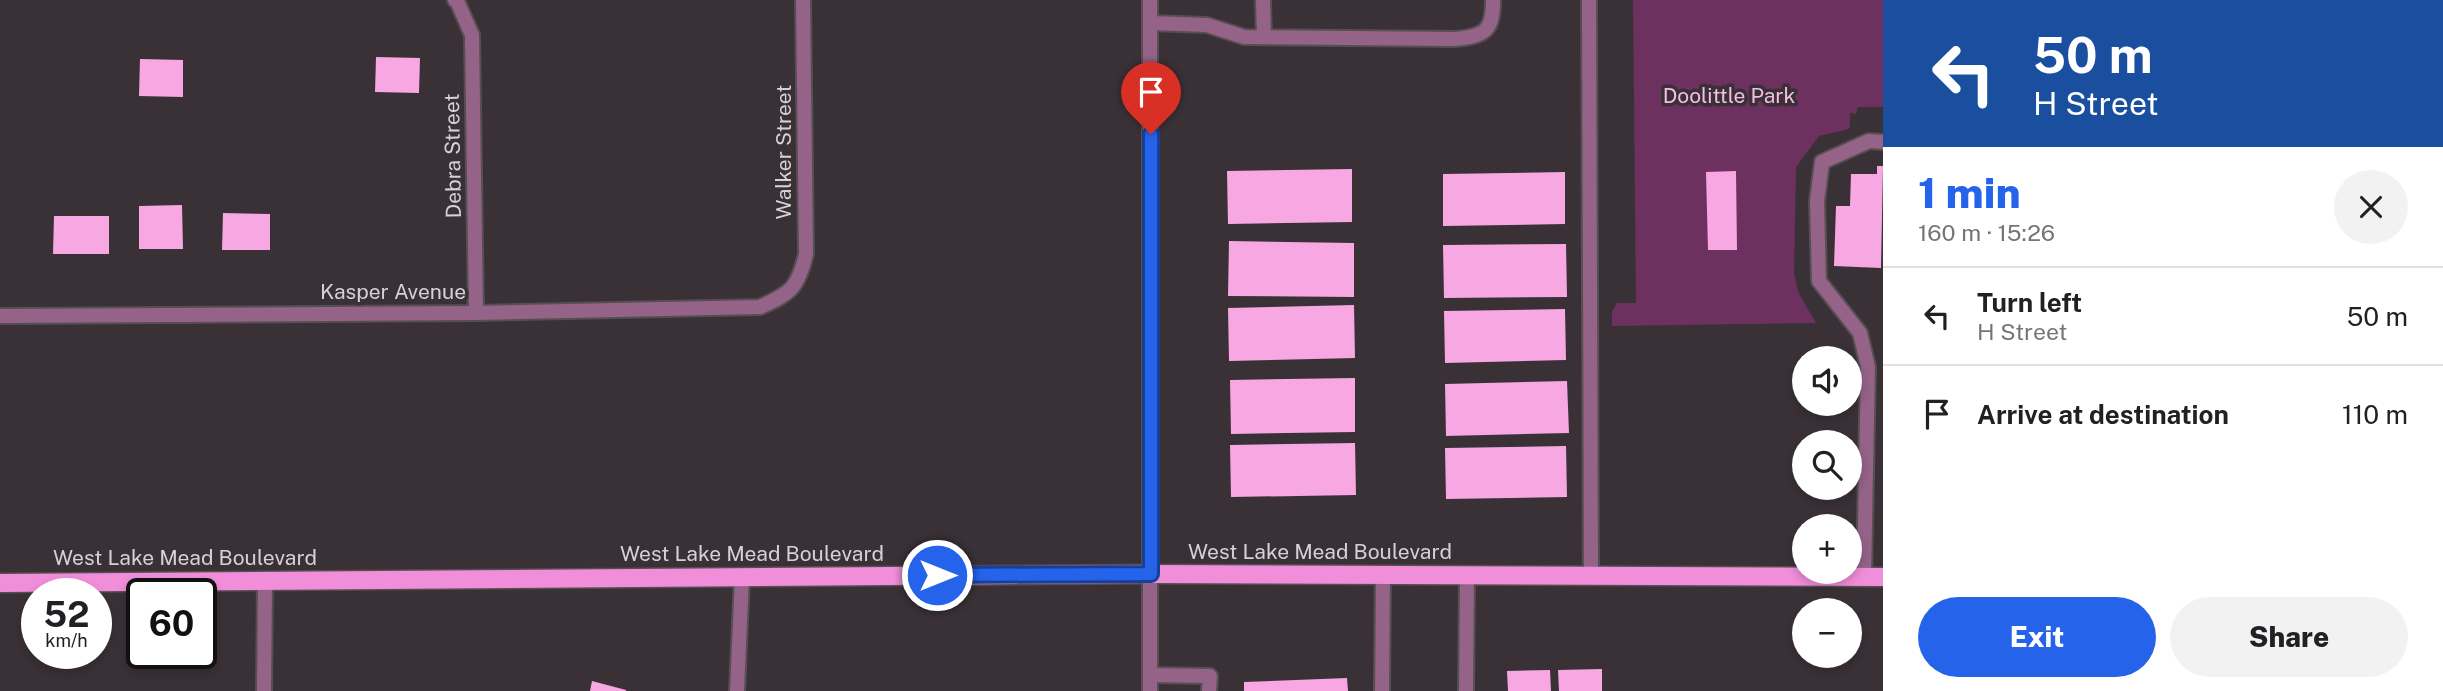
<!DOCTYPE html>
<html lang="en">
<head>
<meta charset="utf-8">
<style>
  body { margin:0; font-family:"Public Sans",sans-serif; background:#f2f2f2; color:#202124; height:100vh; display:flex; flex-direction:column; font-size:26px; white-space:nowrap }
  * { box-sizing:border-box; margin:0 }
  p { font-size:23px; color:#757577 }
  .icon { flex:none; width:38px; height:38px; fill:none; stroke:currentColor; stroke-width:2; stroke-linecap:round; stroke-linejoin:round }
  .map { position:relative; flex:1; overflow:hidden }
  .sheet { display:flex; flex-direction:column; background:#fff; width:560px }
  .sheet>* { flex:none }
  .banner { background:#1a4fa0; color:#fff; overflow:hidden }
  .fabs { position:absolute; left:1792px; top:346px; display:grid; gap:14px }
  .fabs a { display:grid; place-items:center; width:70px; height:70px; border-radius:50%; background:#fff; box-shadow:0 4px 10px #0003; font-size:35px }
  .speed { position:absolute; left:21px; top:578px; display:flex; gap:14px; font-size:35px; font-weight:700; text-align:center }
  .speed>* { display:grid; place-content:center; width:91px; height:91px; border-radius:50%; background:#fff; box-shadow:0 4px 10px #0003; line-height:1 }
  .speed small { font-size:18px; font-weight:400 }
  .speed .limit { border:4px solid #111; border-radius:10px; background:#fff; color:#111 }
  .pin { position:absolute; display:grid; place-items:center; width:60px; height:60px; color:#fff; margin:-72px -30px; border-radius:50% 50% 50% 0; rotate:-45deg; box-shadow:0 0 7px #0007 }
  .pin .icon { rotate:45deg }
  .me { position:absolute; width:77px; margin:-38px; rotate:90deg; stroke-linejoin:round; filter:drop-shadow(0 0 5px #0008) }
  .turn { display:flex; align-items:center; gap:24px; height:147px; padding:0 35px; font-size:32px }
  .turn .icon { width:91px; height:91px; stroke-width:2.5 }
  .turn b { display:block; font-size:49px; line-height:60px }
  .round { display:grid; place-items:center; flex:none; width:74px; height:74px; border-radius:37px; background:#f2f2f2 }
  .summary { display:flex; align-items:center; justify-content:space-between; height:119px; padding:0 35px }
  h1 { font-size:42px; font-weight:800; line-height:52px; color:#2563eb }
  .button { display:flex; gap:14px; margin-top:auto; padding:14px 35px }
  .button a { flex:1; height:80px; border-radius:42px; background:#2563eb; color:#fff; font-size:28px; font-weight:800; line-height:80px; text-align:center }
  .button a+a { background:#f2f2f2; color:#202124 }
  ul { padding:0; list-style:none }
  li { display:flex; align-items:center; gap:21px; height:98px; padding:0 35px; border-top:2px solid #e0e0e0 }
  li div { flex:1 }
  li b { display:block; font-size:26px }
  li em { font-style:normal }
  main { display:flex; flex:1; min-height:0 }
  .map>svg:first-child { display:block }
</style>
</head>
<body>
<main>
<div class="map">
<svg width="1883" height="691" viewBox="0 0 1883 691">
  <rect width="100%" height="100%" fill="#3a3137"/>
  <path fill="#6d3160" d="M 1633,0 L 1883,0 L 1883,107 L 1858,107 L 1856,114 L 1850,113 L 1850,127 L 1846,130 L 1819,136 L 1796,167 L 1794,274 L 1799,294 L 1816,323 L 1612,326 L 1612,312 L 1617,303 L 1636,303 Z"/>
  <g fill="#f7a8e3">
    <path d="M 376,57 L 420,58 L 419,93 L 375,92 Z"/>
    <path d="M 140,59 L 183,60 L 183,97 L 139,96 Z"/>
    <path d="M 1877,166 L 1883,166 L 1881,268 L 1834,266 L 1836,206 L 1850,206 L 1851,174 L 1877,174 Z"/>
    <path d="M 1352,169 L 1352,222 L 1228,224 L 1227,171 Z"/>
    <path d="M 1736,171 L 1737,250 L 1708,250 L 1706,172 Z"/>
    <path d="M 1565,172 L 1565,224 L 1443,226 L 1443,174 Z"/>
    <path d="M 182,205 L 183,249 L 139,249 L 139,206 Z"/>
    <path d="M 223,213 L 270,214 L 270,250 L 222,250 Z"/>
    <path d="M 54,216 L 109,216 L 109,254 L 53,254 Z"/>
    <path d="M 1229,241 L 1354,243 L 1354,297 L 1228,296 Z"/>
    <path d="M 1566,244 L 1567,297 L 1444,298 L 1443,245 Z"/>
    <path d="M 1354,305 L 1355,358 L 1229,361 L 1228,308 Z"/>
    <path d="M 1565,309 L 1566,360 L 1445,363 L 1444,311 Z"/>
    <path d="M 1355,378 L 1355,432 L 1231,434 L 1230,380 Z"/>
    <path d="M 1567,381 L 1569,433 L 1446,436 L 1445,384 Z"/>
    <path d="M 1355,443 L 1356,495 L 1231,497 L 1230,445 Z"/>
    <path d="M 1566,446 L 1567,497 L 1446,499 L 1445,448 Z"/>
    <path d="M 1602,669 L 1602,691 L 1559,691 L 1558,670 Z"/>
    <path d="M 1550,670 L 1551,691 L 1508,691 L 1507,671 Z"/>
    <path d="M 1347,678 L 1348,691 L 1244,691 L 1244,682 Z"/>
    <path d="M 592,681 L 626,690 L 626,691 L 590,691 Z"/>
  </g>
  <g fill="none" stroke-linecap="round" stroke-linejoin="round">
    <defs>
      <g id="service">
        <path d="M 1263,0 L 1264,37"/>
        <path d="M 1589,0 L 1591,575"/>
        <path d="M 1150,23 L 1207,25 L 1244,37 L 1455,39 C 1485,36 1493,31 1493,0"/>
        <path d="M 1864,576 L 1868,367 L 1860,333 L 1819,281 L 1817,201 L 1822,162 L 1869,141 L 1883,142"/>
        <path d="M 1150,675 L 1210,676 L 1209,691"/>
        <path d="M 264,691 L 265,581"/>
        <path d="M 737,691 L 742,577"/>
        <path d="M 1382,691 L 1383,575"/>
        <path d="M 1466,691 L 1467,575"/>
      </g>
      <g id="minor">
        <path d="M 455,0 L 457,1 L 472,35 L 476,313"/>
        <path d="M 0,316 L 476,313 L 760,307 C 791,293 798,288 806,254 L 803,0"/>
      </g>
      <path id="tertiary" d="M 1150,691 L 1150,0"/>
      <path id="primary" d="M 0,583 L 1151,574 L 1883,577"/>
    </defs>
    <use href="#service" stroke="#564e53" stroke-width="18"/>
    <use href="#minor" stroke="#564e53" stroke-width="18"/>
    <use href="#tertiary" stroke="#564e53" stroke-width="18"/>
    <use href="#primary" stroke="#564e53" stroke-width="21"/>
    <use href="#service" stroke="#946387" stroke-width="14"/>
    <use href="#minor" stroke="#946387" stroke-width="14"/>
    <use href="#tertiary" stroke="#946387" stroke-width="14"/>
    <use href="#primary" stroke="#f18eda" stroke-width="18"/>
  </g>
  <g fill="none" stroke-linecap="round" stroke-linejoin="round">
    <defs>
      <path id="route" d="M 937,575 L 1151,574 L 1151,134"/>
    </defs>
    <use href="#route" stroke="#184099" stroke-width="18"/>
    <use href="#route" stroke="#2563eb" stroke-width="12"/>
  </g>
  <g text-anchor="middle" stroke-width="7" stroke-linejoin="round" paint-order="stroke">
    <g font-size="21" fill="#f7bbe7" stroke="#3a3137">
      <text x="1729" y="103">Doolittle Park</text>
    </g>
    <g font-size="21" fill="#d6d1d4" stroke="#3a3137">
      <text transform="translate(784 152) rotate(-90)" y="7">Walker Street</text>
      <text transform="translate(453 156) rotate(-91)" y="7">Debra Street</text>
      <text x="393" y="299">Kasper Avenue</text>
      <text x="1320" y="559">West Lake Mead Boulevard</text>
      <text x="752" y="561">West Lake Mead Boulevard</text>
      <text x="185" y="565">West Lake Mead Boulevard</text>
    </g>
  </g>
</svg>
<div class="fabs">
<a><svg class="icon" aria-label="sound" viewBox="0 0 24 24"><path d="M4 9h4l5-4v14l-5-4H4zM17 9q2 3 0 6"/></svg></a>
<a><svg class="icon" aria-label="search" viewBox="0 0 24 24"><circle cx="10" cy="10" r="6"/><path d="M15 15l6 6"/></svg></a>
<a>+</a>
<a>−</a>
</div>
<div class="speed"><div>52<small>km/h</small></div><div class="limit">60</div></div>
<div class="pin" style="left:1151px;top:134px;background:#d93025"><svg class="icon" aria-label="arrive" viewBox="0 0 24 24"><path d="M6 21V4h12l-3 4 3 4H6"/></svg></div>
<svg class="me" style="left:937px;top:575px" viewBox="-20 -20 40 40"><circle r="17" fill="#2563eb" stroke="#fff" stroke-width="3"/><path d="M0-11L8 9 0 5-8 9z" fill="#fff"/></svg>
</div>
<section class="sheet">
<div class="banner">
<div class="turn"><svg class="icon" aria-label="left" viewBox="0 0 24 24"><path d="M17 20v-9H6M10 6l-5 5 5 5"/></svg><div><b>50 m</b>H Street</div></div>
</div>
<div class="summary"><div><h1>1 min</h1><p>160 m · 15:26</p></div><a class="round"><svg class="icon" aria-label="close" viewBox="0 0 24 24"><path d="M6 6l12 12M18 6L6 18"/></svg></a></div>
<ul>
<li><svg class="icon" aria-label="left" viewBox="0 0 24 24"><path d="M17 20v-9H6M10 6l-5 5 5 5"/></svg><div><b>Turn left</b><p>H Street</p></div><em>50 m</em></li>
<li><svg class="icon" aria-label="arrive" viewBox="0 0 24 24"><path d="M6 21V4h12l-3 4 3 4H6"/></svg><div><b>Arrive at destination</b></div><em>110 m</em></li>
</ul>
<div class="button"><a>Exit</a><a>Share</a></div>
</section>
</main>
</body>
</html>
